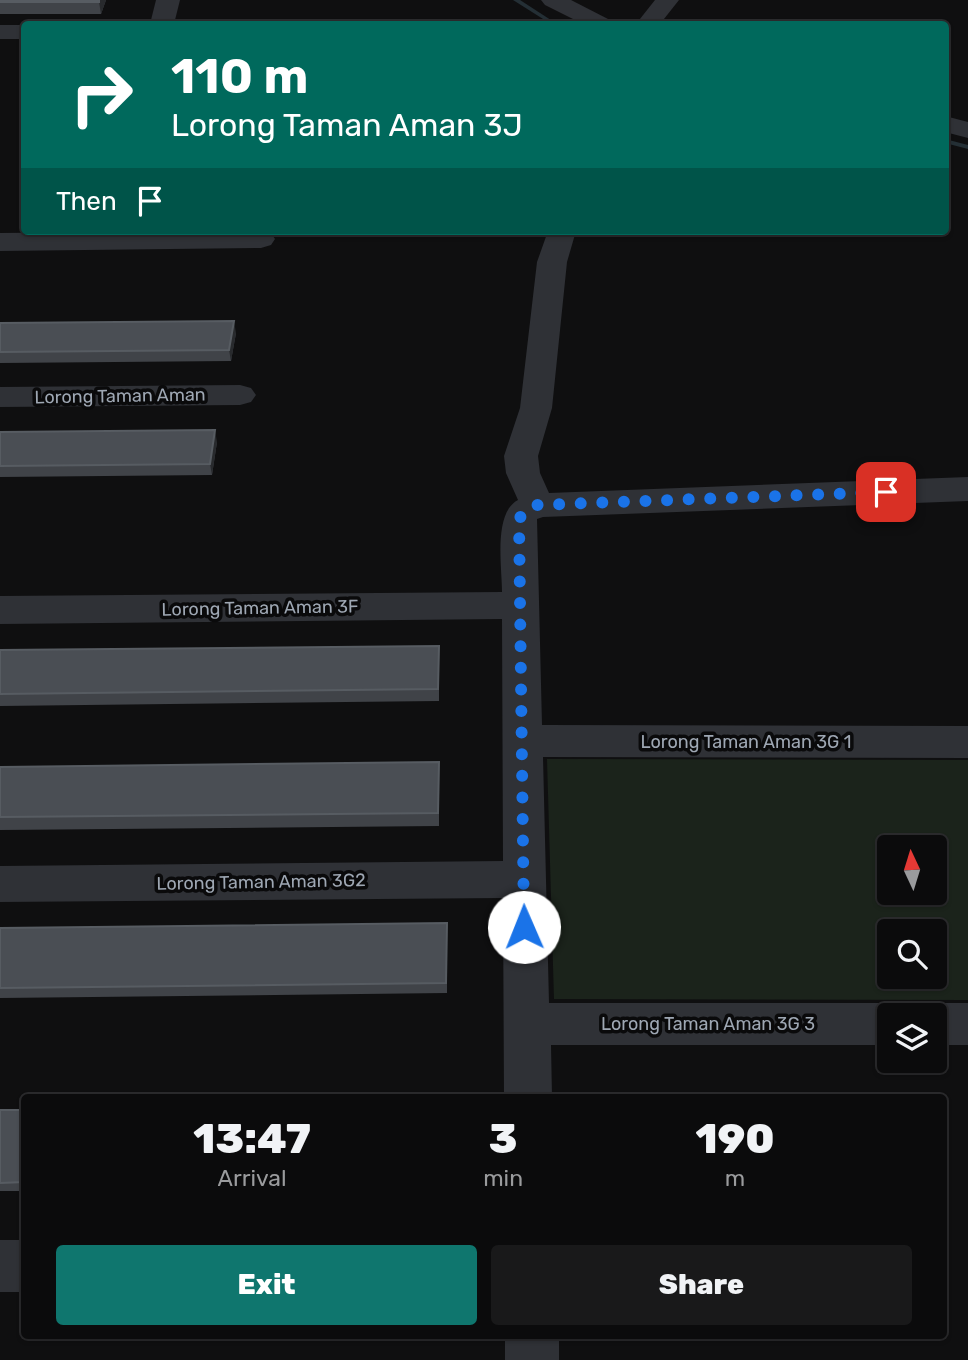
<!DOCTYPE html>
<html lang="en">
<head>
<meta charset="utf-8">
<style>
  body { margin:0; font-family:Rubik,sans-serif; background:#19191a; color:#f1f3f6; height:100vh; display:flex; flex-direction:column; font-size:26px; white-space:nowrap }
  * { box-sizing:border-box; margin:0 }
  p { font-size:23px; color:#9a9b9d }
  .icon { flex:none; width:38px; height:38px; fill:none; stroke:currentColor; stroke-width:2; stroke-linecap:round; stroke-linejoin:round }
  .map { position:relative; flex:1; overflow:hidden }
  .sheet { position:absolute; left:21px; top:1094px; width:926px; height:245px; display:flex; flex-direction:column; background:#0b0b0c; border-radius:7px; box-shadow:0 2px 5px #0004,0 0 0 2px #2b2b2d }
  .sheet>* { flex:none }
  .banner { position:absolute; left:21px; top:21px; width:928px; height:214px; border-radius:7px; box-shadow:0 2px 5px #0004,0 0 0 2px #2b2b2d; background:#00695c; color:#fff; overflow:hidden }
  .needle { width:46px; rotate:356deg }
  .buttons { position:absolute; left:877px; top:835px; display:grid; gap:14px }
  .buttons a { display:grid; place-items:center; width:70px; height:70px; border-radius:7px; background:#0b0b0c; box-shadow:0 2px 5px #0004,0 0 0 2px #2b2b2d; font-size:35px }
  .pin { position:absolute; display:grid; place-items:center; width:60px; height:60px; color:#fff; margin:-30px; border-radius:14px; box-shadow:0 4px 10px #0006 }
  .me { position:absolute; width:77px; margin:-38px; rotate:359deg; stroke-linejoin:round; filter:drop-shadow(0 0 5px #0008) }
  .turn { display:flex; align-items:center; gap:24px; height:147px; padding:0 35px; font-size:32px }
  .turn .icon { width:91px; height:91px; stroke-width:2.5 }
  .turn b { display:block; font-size:49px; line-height:60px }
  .then { display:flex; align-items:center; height:66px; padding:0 35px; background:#0003; gap:14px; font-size:26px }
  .eta { display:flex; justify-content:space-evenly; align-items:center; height:119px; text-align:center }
  .eta b { font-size:42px; font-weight:800; line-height:49px }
  .action { display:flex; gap:14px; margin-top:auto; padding:14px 35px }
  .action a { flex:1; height:80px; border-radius:7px; background:#0f766e; color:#fff; font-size:28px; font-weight:800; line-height:80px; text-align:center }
  .action a+a { background:#19191a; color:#f1f3f6 }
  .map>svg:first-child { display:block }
</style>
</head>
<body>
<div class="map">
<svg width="968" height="1360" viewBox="0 0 968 1360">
  <rect width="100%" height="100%" fill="#0f0f10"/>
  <path fill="#1b231b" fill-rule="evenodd" d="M 547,759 L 968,760 L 968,1000 L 554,999 ZM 889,847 L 934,847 L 934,892 L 889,892 ZM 889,931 L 934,931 L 934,976 L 889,976 Z"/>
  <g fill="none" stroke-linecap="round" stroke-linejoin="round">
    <g fill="#242f35" fill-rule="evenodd">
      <path d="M 513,0 L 520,0 L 557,24 L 551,24 Z"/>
      <path d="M 945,139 L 968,145 L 968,149 L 945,143 Z"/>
    </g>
    <g fill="#2f3136" fill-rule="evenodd">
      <path d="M 156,0 L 180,0 L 174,24 L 150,24 Z"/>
      <path d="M 541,0 L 571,0 L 608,19 L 612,24 L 583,24 L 545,5 Z"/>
      <path d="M 655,0 L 679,0 L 660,24 L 636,24 Z"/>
      <rect x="0" y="25" width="24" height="14"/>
      <path d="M 945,116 L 968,122 L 968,138 L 945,132 Z"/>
      <path d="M 207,231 L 263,231 L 271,233 L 275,239 L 271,245 L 261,248 L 0,251 L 0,233 Z"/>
      <path d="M 548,231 L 576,231 L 567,262 L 552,408 L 538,456 L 540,473 L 549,493 L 968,477 L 968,501 L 543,517 L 537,519 L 542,725 L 968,726 L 968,758 L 543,757 L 549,1003 L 889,1003 L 905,1009 L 908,1015 L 889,1015 L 889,1045 L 551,1045 L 552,1097 L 504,1097 L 503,898 L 0,902 L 0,866 L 503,861 L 502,619 L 0,624 L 0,596 L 502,592 C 502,567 493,513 518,500 L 506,473 L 504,456 L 520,408 L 537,262 Z"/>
      <path d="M 240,385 L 251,388 L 256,395 L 251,402 L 240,405 L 0,407 L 0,387 Z"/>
      <path d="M 934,1003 L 968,1003 L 968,1045 L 934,1045 L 934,1015 L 915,1015 L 918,1009 Z"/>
      <rect x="0" y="1240" width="24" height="52"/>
      <rect x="505" y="1335" width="54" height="25"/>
    </g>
  </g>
  <g fill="#404348">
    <path d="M 0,0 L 106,0 L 101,14 L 0,14 Z"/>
    <path d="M 0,323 L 236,333 L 231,361 L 0,363 Z"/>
    <path d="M 0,432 L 217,442 L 212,475 L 0,477 Z"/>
    <path d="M 439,646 L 439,701 L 0,706 L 0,650 Z"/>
    <path d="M 0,767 L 439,775 L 439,826 L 0,830 Z"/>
    <path d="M 447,923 L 447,993 L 0,998 L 0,928 Z"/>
    <rect x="0" y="1110" width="24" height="81"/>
  </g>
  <g fill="#282a2d">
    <path d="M 99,0 L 106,0 L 101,14 L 99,2 Z"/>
    <path d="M 234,321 L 236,333 L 231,361 L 229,350 Z"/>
    <path d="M 215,430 L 217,442 L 212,475 L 210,464 Z"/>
  </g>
  <g fill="#4a4e54" stroke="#575c62" stroke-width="2">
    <rect x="0" y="0" width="99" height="2"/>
    <path d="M 234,321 L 229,350 L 0,352 L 0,323 Z"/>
    <path d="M 215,430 L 210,464 L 0,466 L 0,432 Z"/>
    <path d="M 439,646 L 438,689 L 0,694 L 0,650 Z"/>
    <path d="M 439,762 L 438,813 L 0,817 L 0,767 Z"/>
    <path d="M 447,923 L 446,983 L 0,988 L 0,928 Z"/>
    <path d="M 0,1110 L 24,1110 L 24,1182 L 0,1183 Z"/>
  </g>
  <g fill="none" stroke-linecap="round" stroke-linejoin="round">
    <path stroke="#1a73e8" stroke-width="12" stroke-dasharray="0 21.6" d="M 524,927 L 519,519 L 525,511 L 537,505 L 886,492"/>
  </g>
  <g text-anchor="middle" stroke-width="7" stroke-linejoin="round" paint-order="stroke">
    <g font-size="18" fill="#9ea7b3" stroke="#0a0a0b">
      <text transform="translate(120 396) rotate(-1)" y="6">Lorong Taman Aman</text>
      <text transform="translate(260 608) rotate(-1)" y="6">Lorong Taman Aman 3F</text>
      <text x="746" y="748">Lorong Taman Aman 3G 1</text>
      <text transform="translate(261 882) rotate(-1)" y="6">Lorong Taman Aman 3G2</text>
      <text x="708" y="1030">Lorong Taman Aman 3G 3</text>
    </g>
  </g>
</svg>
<div class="buttons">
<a><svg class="needle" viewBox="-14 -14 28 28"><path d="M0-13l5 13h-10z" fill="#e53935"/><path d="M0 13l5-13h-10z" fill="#9a9b9d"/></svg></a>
<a><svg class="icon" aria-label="search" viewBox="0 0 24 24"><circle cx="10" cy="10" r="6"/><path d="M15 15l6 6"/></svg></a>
<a><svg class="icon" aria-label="layers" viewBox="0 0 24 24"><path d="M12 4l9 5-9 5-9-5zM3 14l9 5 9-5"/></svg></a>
</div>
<div class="pin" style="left:886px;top:492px;background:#d93025"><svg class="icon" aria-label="arrive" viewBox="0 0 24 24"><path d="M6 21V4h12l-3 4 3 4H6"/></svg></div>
<svg class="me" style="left:524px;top:927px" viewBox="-20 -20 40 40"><circle r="19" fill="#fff"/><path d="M0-13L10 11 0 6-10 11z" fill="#1a73e8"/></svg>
<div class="banner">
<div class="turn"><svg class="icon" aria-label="right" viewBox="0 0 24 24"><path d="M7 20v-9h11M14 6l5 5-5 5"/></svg><div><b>110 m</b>Lorong Taman Aman 3J</div></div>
<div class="then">Then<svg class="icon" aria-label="arrive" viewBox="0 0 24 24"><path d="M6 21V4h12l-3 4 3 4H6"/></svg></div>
</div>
<section class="sheet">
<div class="eta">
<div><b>13:47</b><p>Arrival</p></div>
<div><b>3</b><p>min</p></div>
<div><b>190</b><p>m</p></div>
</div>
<div class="action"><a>Exit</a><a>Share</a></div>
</section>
</div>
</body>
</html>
